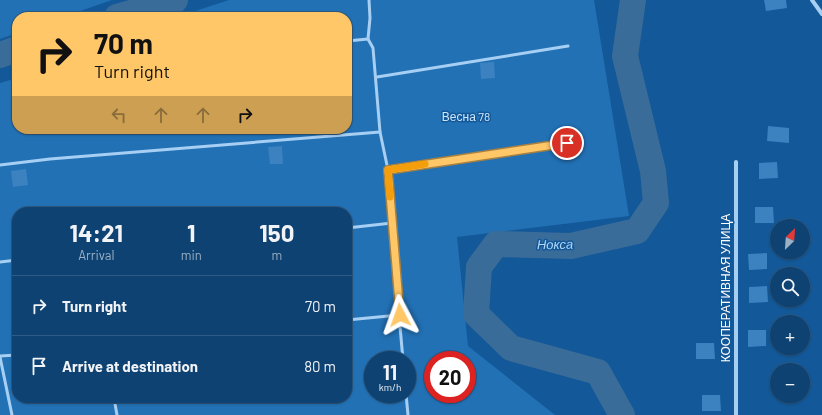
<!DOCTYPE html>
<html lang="en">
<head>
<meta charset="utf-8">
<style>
  body { margin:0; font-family:Barlow,sans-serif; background:#1c4d7a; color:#f1f3f6; height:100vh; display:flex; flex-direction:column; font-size:15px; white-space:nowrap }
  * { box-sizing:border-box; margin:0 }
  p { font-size:13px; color:#9bb0c4 }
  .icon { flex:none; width:22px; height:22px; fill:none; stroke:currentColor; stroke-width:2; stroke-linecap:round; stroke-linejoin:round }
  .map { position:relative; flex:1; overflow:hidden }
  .side { position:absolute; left:12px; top:207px; width:340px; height:196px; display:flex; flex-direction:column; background:#0e4272; border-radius:16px; box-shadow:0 1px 3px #0004,0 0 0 1px #2e5b84 }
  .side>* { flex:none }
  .guide { position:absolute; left:12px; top:12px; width:340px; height:122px; border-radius:16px; box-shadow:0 1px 3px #0004,0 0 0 1px #2e5b84; background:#ffc767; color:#111; overflow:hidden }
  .needle { width:26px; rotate:25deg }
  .controls { position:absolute; left:770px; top:219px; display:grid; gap:8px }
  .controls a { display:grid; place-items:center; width:40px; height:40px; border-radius:50%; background:#0e4272; box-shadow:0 1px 3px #0004,0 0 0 1px #2e5b84; font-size:20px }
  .speed { position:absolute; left:364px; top:351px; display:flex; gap:8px; font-size:20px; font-weight:700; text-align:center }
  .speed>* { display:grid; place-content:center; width:52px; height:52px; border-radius:50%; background:#0e4272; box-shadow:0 1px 3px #0004,0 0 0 1px #2e5b84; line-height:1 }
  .speed small { font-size:10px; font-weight:400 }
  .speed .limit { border:6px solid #d22; background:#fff; color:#111 }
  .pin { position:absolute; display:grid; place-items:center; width:34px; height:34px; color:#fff; margin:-17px; border:2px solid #fff; border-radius:50%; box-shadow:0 1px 4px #0007 }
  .me { position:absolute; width:44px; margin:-22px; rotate:356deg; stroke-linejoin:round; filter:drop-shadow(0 0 3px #0008) }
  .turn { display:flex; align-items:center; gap:14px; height:84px; padding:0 16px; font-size:18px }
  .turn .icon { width:52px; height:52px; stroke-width:2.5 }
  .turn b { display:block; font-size:28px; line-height:34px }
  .lanes { display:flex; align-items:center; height:38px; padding:0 16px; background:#0003; justify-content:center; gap:20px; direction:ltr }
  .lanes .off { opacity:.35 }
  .eta { display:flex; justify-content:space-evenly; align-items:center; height:68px; text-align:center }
  .eta b { font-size:24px; font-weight:700; line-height:28px }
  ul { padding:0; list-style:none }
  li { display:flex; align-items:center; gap:12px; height:60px; padding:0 16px; border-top:1px solid #2e5b84 }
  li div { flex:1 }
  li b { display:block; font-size:15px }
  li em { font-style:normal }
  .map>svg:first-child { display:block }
</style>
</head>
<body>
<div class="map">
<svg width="822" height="415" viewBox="0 0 822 415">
  <rect width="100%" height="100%" fill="#135898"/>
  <g fill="#2271b5" fill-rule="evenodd">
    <path d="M 0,0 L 112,0 L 63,17 L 17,17 L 17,33 L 0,39 Z"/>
    <path d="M 229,0 L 594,0 L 629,216 L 457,237 L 468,346 L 555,415 L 0,415 L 0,83 L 17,78 L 17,129 L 347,129 L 347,17 L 177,17 ZM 17,212 L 347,212 L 347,398 L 17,398 ZM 373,360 L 407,360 L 407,394 L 373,394 ZM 433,360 L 467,360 L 467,394 L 433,394 Z"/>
  </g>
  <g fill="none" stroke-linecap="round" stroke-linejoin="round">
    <g stroke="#3a6c9a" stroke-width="26">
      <path d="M 117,17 L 175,0"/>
      <path d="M 0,55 L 17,49"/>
      <path d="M 622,415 L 598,372 L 511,348 L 476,314 L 479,267 L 496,244 L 571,246 L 637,231 L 656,203 L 653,171 L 625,56 L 633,0"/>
    </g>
  </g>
  <g fill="#3c81c0">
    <path d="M 764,0 L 786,0 L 787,8 L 766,11 Z"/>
    <path d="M 494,62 L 495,78 L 481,79 L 480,63 Z"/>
    <path d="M 768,126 L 789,128 L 789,143 L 767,141 Z"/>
    <path d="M 282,146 L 283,164 L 270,164 L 268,147 Z"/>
    <path d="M 777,162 L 778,178 L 759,179 L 759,163 Z"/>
    <path d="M 26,169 L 28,185 L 13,187 L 11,171 Z"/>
    <path d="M 755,207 L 773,207 L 774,223 L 755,223 Z"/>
    <path d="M 767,253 L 767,269 L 749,270 L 748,254 Z"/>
    <path d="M 767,286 L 768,302 L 749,303 L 749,287 Z"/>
    <path d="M 748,330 L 766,330 L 766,346 L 748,347 Z"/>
    <path d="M 696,343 L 714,343 L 715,359 L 696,359 Z"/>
    <path d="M 702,395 L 720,395 L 721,411 L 702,411 Z"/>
  </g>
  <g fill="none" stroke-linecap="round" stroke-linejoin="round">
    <g stroke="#a6cff3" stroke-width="3">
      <path d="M 347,41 L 368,39"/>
      <path d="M 377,77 L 568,46"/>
      <path d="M 0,165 L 50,159 L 380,132"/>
      <path d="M 388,170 L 567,143"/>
      <path d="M 347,228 L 392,223"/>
      <path d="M 0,262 L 17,260"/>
      <path d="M 399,315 L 403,360"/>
      <path d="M 347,320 L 399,315 L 388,170 L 380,132 L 373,48 L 368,39 L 370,18 L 369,0"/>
      <path d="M 0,356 L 17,355"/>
      <path d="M 0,357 L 12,415"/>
      <path d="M 406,394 L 408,415"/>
      <path d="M 114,398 L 117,415"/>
    </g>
    <g stroke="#a6cff3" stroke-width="4">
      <path d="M 812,0 L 822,14"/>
      <path d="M 736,415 L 736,162"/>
    </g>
  </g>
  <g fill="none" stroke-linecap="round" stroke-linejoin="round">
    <defs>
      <path id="route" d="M 400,315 L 388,170 L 567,143"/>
    </defs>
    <use href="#route" stroke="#a68143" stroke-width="10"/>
    <use href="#route" stroke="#ffc767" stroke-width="7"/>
    <path stroke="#f59e0b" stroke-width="7" d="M 390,197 L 388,170 L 425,164"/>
  </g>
  <g text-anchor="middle" stroke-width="3" stroke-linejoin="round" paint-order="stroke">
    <g font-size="12" fill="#cde7fd" stroke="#135898">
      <text x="466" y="121">Весна 78</text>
    </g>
    <g font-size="12" fill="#fff" stroke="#135898">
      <text transform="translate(726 288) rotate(-90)" y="4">КООПЕРАТИВНАЯ УЛИЦА</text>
    </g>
    <g font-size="13" font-style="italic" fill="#b2d9f9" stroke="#135898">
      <text transform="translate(555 244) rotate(-1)" y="5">Нокса</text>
    </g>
  </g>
</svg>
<div class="controls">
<a><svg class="needle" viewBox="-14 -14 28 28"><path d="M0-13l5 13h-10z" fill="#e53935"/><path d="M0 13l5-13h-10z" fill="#9bb0c4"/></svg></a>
<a><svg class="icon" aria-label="search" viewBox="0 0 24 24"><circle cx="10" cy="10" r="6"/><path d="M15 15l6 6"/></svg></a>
<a>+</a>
<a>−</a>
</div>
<div class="speed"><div>11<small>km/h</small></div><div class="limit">20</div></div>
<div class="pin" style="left:567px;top:143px;background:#d93025"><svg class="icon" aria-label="arrive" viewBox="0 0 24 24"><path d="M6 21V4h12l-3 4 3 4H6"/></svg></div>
<svg class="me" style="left:400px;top:315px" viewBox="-20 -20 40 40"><path d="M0-17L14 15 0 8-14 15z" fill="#ffc767" stroke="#fff" stroke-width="4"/></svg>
<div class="guide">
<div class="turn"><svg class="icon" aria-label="right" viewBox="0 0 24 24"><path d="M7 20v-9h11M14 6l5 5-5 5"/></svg><div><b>70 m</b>Turn right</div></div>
<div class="lanes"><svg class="icon off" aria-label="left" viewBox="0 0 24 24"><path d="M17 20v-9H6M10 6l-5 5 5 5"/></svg><svg class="icon off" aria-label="ahead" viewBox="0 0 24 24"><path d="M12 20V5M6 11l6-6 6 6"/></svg><svg class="icon off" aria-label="ahead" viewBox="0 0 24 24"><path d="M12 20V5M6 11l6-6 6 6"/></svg><svg class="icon" aria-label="right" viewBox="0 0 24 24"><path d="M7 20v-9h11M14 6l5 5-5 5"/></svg></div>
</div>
<section class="side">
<div class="eta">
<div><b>14:21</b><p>Arrival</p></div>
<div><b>1</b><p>min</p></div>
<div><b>150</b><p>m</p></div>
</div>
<ul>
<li><svg class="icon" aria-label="right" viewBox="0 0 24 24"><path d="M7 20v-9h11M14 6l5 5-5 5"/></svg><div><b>Turn right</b></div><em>70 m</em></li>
<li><svg class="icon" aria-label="arrive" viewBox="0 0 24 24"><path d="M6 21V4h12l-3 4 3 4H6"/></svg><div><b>Arrive at destination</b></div><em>80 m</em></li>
</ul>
</section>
</div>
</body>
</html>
